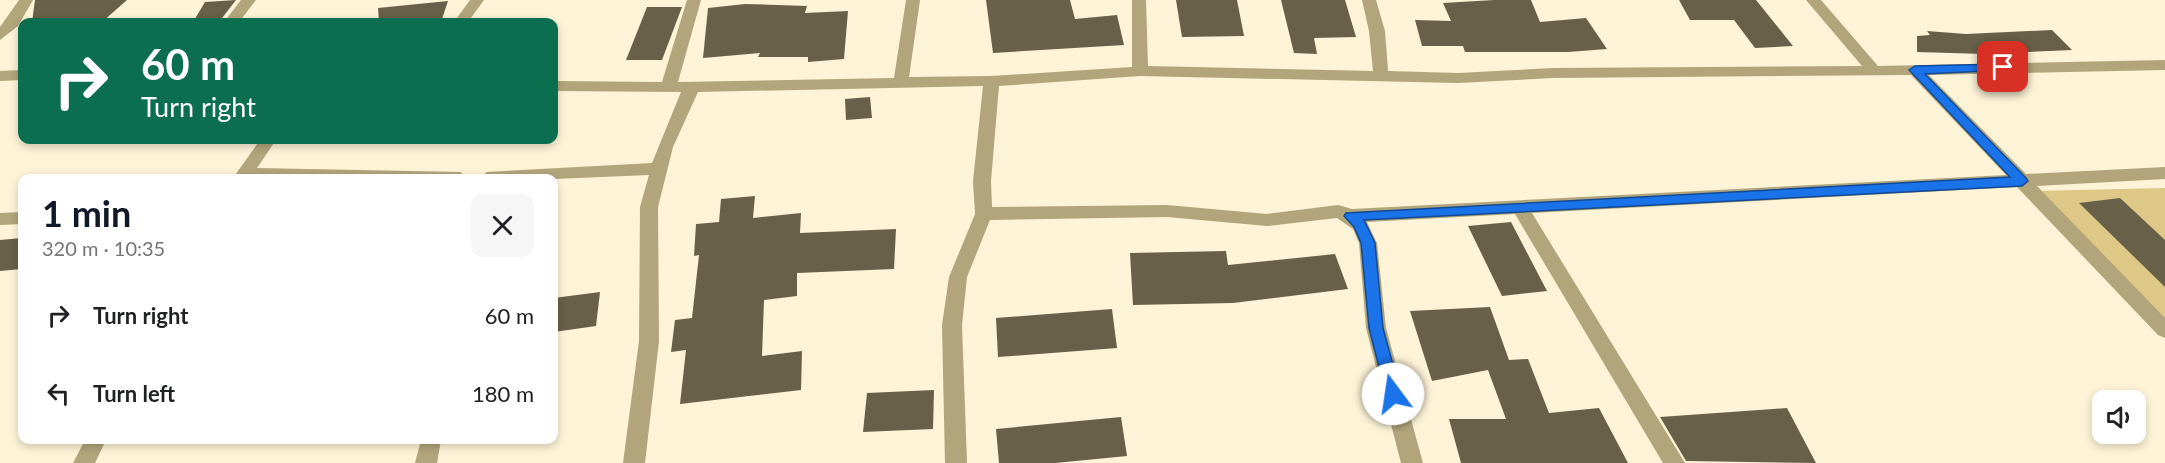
<!DOCTYPE html>
<html lang="en">
<head>
<meta charset="utf-8">
<style>
  body { margin:0; font-family:Lato,sans-serif; background:#f6f6f6; color:#202124; height:100vh; display:flex; flex-direction:column; font-size:22px; white-space:nowrap }
  * { box-sizing:border-box; margin:0 }
  p { font-size:20px; color:#757577 }
  .icon { flex:none; width:33px; height:33px; fill:none; stroke:currentColor; stroke-width:2; stroke-linecap:round; stroke-linejoin:round }
  .map { position:relative; flex:1; overflow:hidden }
  .sheet { position:absolute; left:18px; top:174px; width:540px; height:270px; display:flex; flex-direction:column; background:#fff; border-radius:12px; box-shadow:0 3px 9px #0003 }
  .sheet>* { flex:none }
  .guide { position:absolute; left:18px; top:18px; width:540px; height:126px; border-radius:12px; box-shadow:0 3px 9px #0003; background:#0b6e4f; color:#fff; overflow:hidden }
  .buttons { position:absolute; left:2092px; top:390px; display:grid; gap:12px }
  .buttons a { display:grid; place-items:center; width:54px; height:54px; border-radius:12px; background:#fff; box-shadow:0 3px 9px #0003; font-size:30px }
  .pin { position:absolute; display:grid; place-items:center; width:51px; height:51px; color:#fff; margin:-26px; border-radius:12px; box-shadow:0 3px 9px #0006 }
  .me { position:absolute; width:66px; margin:-33px; rotate:346deg; stroke-linejoin:round; filter:drop-shadow(0 0 4px #0008) }
  .turn { display:flex; align-items:center; gap:21px; height:126px; padding:0 24px; font-size:27px }
  .turn .icon { width:78px; height:78px; stroke-width:2.5 }
  .turn b { display:block; font-size:42px; line-height:51px }
  .round { display:grid; place-items:center; flex:none; width:63px; height:63px; border-radius:12px; background:#f6f6f6 }
  .overview { display:flex; align-items:center; justify-content:space-between; height:102px; padding:0 24px }
  h1 { font-size:36px; font-weight:700; line-height:45px; color:#111827 }
  ul { padding:0; list-style:none }
  li { display:flex; align-items:center; gap:18px; height:78px; padding:0 24px }
  li div { flex:1 }
  li b { display:block; font-size:22px }
  li em { font-style:normal }
  .map>svg:first-child { display:block }
</style>
</head>
<body>
<div class="map">
<svg width="2165" height="463" viewBox="0 0 2165 463">
  <rect width="100%" height="100%" fill="#fdf3d7"/>
  <path fill="#dec888" d="M 2165,188 L 2165,330 L 2029,191 Z"/>
  <g fill="#686048">
    <path d="M 35,0 L 127,0 L 102,22 L 32,22 Z"/>
    <path d="M 236,0 L 219,22 L 193,22 L 205,2 Z"/>
    <path d="M 986,0 L 1070,0 L 1075,19 L 1117,15 L 1124,45 L 993,53 Z"/>
    <path d="M 1176,0 L 1237,0 L 1244,36 L 1182,37 Z"/>
    <path d="M 1281,0 L 1345,0 L 1356,37 L 1314,38 L 1317,54 L 1294,53 Z"/>
    <path d="M 1494,0 L 1531,0 L 1540,22 L 1586,18 L 1607,49 L 1568,52 L 1465,52 L 1463,46 L 1422,46 L 1415,20 L 1451,21 L 1443,3 Z"/>
    <path d="M 1679,0 L 1756,0 L 1793,46 L 1755,48 L 1734,20 L 1690,20 Z"/>
    <path d="M 448,1 L 441,22 L 379,22 L 378,8 Z"/>
    <path d="M 745,4 L 807,6 L 805,13 L 848,11 L 844,59 L 808,62 L 808,57 L 758,57 L 760,53 L 703,58 L 708,8 Z"/>
    <path d="M 647,7 L 682,7 L 662,60 L 626,60 Z"/>
    <path d="M 2052,30 L 2072,50 L 1984,54 L 1917,52 L 1917,36 L 1930,35 L 1927,31 L 1966,34 Z"/>
    <path d="M 870,97 L 872,118 L 846,120 L 845,99 Z"/>
    <path d="M 755,196 L 753,218 L 801,213 L 800,233 L 896,229 L 894,269 L 797,273 L 797,296 L 764,300 L 762,356 L 802,351 L 801,390 L 680,404 L 686,350 L 671,352 L 675,320 L 692,318 L 699,255 L 694,256 L 696,224 L 719,222 L 721,199 Z"/>
    <path d="M 2120,198 L 2165,240 L 2165,287 L 2079,203 Z"/>
    <path d="M 1511,222 L 1547,291 L 1502,296 L 1468,226 Z"/>
    <path d="M 22,238 L 22,269 L 0,271 L 0,240 Z"/>
    <path d="M 1226,251 L 1228,265 L 1335,254 L 1348,289 L 1233,303 L 1133,305 L 1130,253 Z"/>
    <path d="M 600,292 L 596,326 L 554,332 L 554,298 Z"/>
    <path d="M 1490,307 L 1509,360 L 1528,359 L 1549,413 L 1599,408 L 1628,463 L 1461,463 L 1449,419 L 1506,419 L 1488,370 L 1432,381 L 1410,311 Z"/>
    <path d="M 1112,309 L 1117,348 L 998,357 L 996,318 Z"/>
    <path d="M 934,390 L 933,429 L 863,432 L 867,393 Z"/>
    <path d="M 1787,408 L 1816,463 L 1686,461 L 1660,417 Z"/>
    <path d="M 1121,417 L 1127,456 L 1055,463 L 999,463 L 996,429 Z"/>
  </g>
  <g fill="none" stroke-linecap="round" stroke-linejoin="round">
    <g fill="#b2a47b" fill-rule="evenodd">
      <path d="M 19,0 L 33,0 L 18,26 L 0,40 L 0,27 Z"/>
      <path d="M 241,0 L 256,0 L 239,22 L 224,22 Z"/>
      <path d="M 470,0 L 484,0 L 468,22 L 454,22 Z"/>
      <path d="M 687,0 L 701,0 L 678,82 L 894,78 L 906,0 L 920,0 L 909,77 L 991,76 L 1132,67 L 1132,0 L 1146,0 L 1148,66 L 1373,71 L 1369,31 L 1362,0 L 1376,0 L 1385,31 L 1388,71 L 1458,73 L 1553,68 L 1862,66 L 1806,0 L 1821,0 L 1878,66 L 2165,60 L 2165,70 L 1929,75 L 2026,174 L 2165,167 L 2165,179 L 2037,186 L 2165,318 L 2165,338 L 2158,335 L 2017,187 L 1532,213 L 1685,463 L 1663,463 L 1515,214 L 1367,222 L 1377,243 L 1386,328 L 1423,463 L 1401,463 L 1366,328 L 1359,243 L 1353,229 L 1337,218 L 1267,226 L 1167,217 L 990,220 L 967,277 L 962,325 L 967,463 L 945,463 L 942,325 L 949,277 L 975,214 L 973,181 L 983,86 L 698,92 L 673,147 L 658,207 L 659,341 L 645,463 L 623,463 L 639,341 L 640,207 L 649,175 L 554,179 L 478,178 L 487,172 L 652,163 L 681,92 L 554,91 L 554,81 L 662,82 ZM 1911,75 L 2006,175 L 1352,209 L 1338,205 L 1267,214 L 1167,205 L 992,207 L 991,181 L 999,86 L 1140,76 L 1458,83 L 1553,78 Z"/>
      <path d="M 22,70 L 22,80 L 0,81 L 0,71 Z"/>
      <path d="M 260,140 L 276,140 L 257,168 L 460,172 L 469,178 L 233,178 Z"/>
      <path d="M 22,212 L 22,224 L 0,225 L 0,213 Z"/>
      <path d="M 85,440 L 106,440 L 95,463 L 73,463 Z"/>
      <path d="M 421,440 L 441,440 L 437,463 L 415,463 Z"/>
    </g>
  </g>
  <path fill="#1a73e8" stroke="#114b97" stroke-width="1.5" d="M 2003,64 L 2009,67 L 2008,70 L 1925,74 L 2026,178 L 2028,181 L 2022,186 L 1364,220 L 1375,243 L 1383,328 L 1401,394 L 1393,401 L 1387,399 L 1369,328 L 1361,243 L 1354,227 L 1344,216 L 1346,213 L 2010,177 L 1909,70 L 1915,66 Z"/>
</svg>
<div class="buttons">
<a><svg class="icon" aria-label="sound" viewBox="0 0 24 24"><path d="M4 9h4l5-4v14l-5-4H4zM17 9q2 3 0 6"/></svg></a>
</div>
<div class="pin" style="left:2003px;top:67px;background:#d93025"><svg class="icon" aria-label="arrive" viewBox="0 0 24 24"><path d="M6 21V4h12l-3 4 3 4H6"/></svg></div>
<svg class="me" style="left:1393px;top:394px" viewBox="-20 -20 40 40"><circle r="19" fill="#fff"/><path d="M0-13L10 11 0 6-10 11z" fill="#1a73e8"/></svg>
<div class="guide">
<div class="turn"><svg class="icon" aria-label="right" viewBox="0 0 24 24"><path d="M7 20v-9h11M14 6l5 5-5 5"/></svg><div><b>60 m</b>Turn right</div></div>
</div>
<section class="sheet">
<div class="overview"><div><h1>1 min</h1><p>320 m · 10:35</p></div><a class="round"><svg class="icon" aria-label="close" viewBox="0 0 24 24"><path d="M6 6l12 12M18 6L6 18"/></svg></a></div>
<ul>
<li><svg class="icon" aria-label="right" viewBox="0 0 24 24"><path d="M7 20v-9h11M14 6l5 5-5 5"/></svg><div><b>Turn right</b></div><em>60 m</em></li>
<li><svg class="icon" aria-label="left" viewBox="0 0 24 24"><path d="M17 20v-9H6M10 6l-5 5 5 5"/></svg><div><b>Turn left</b></div><em>180 m</em></li>
</ul>
</section>
</div>
</body>
</html>
